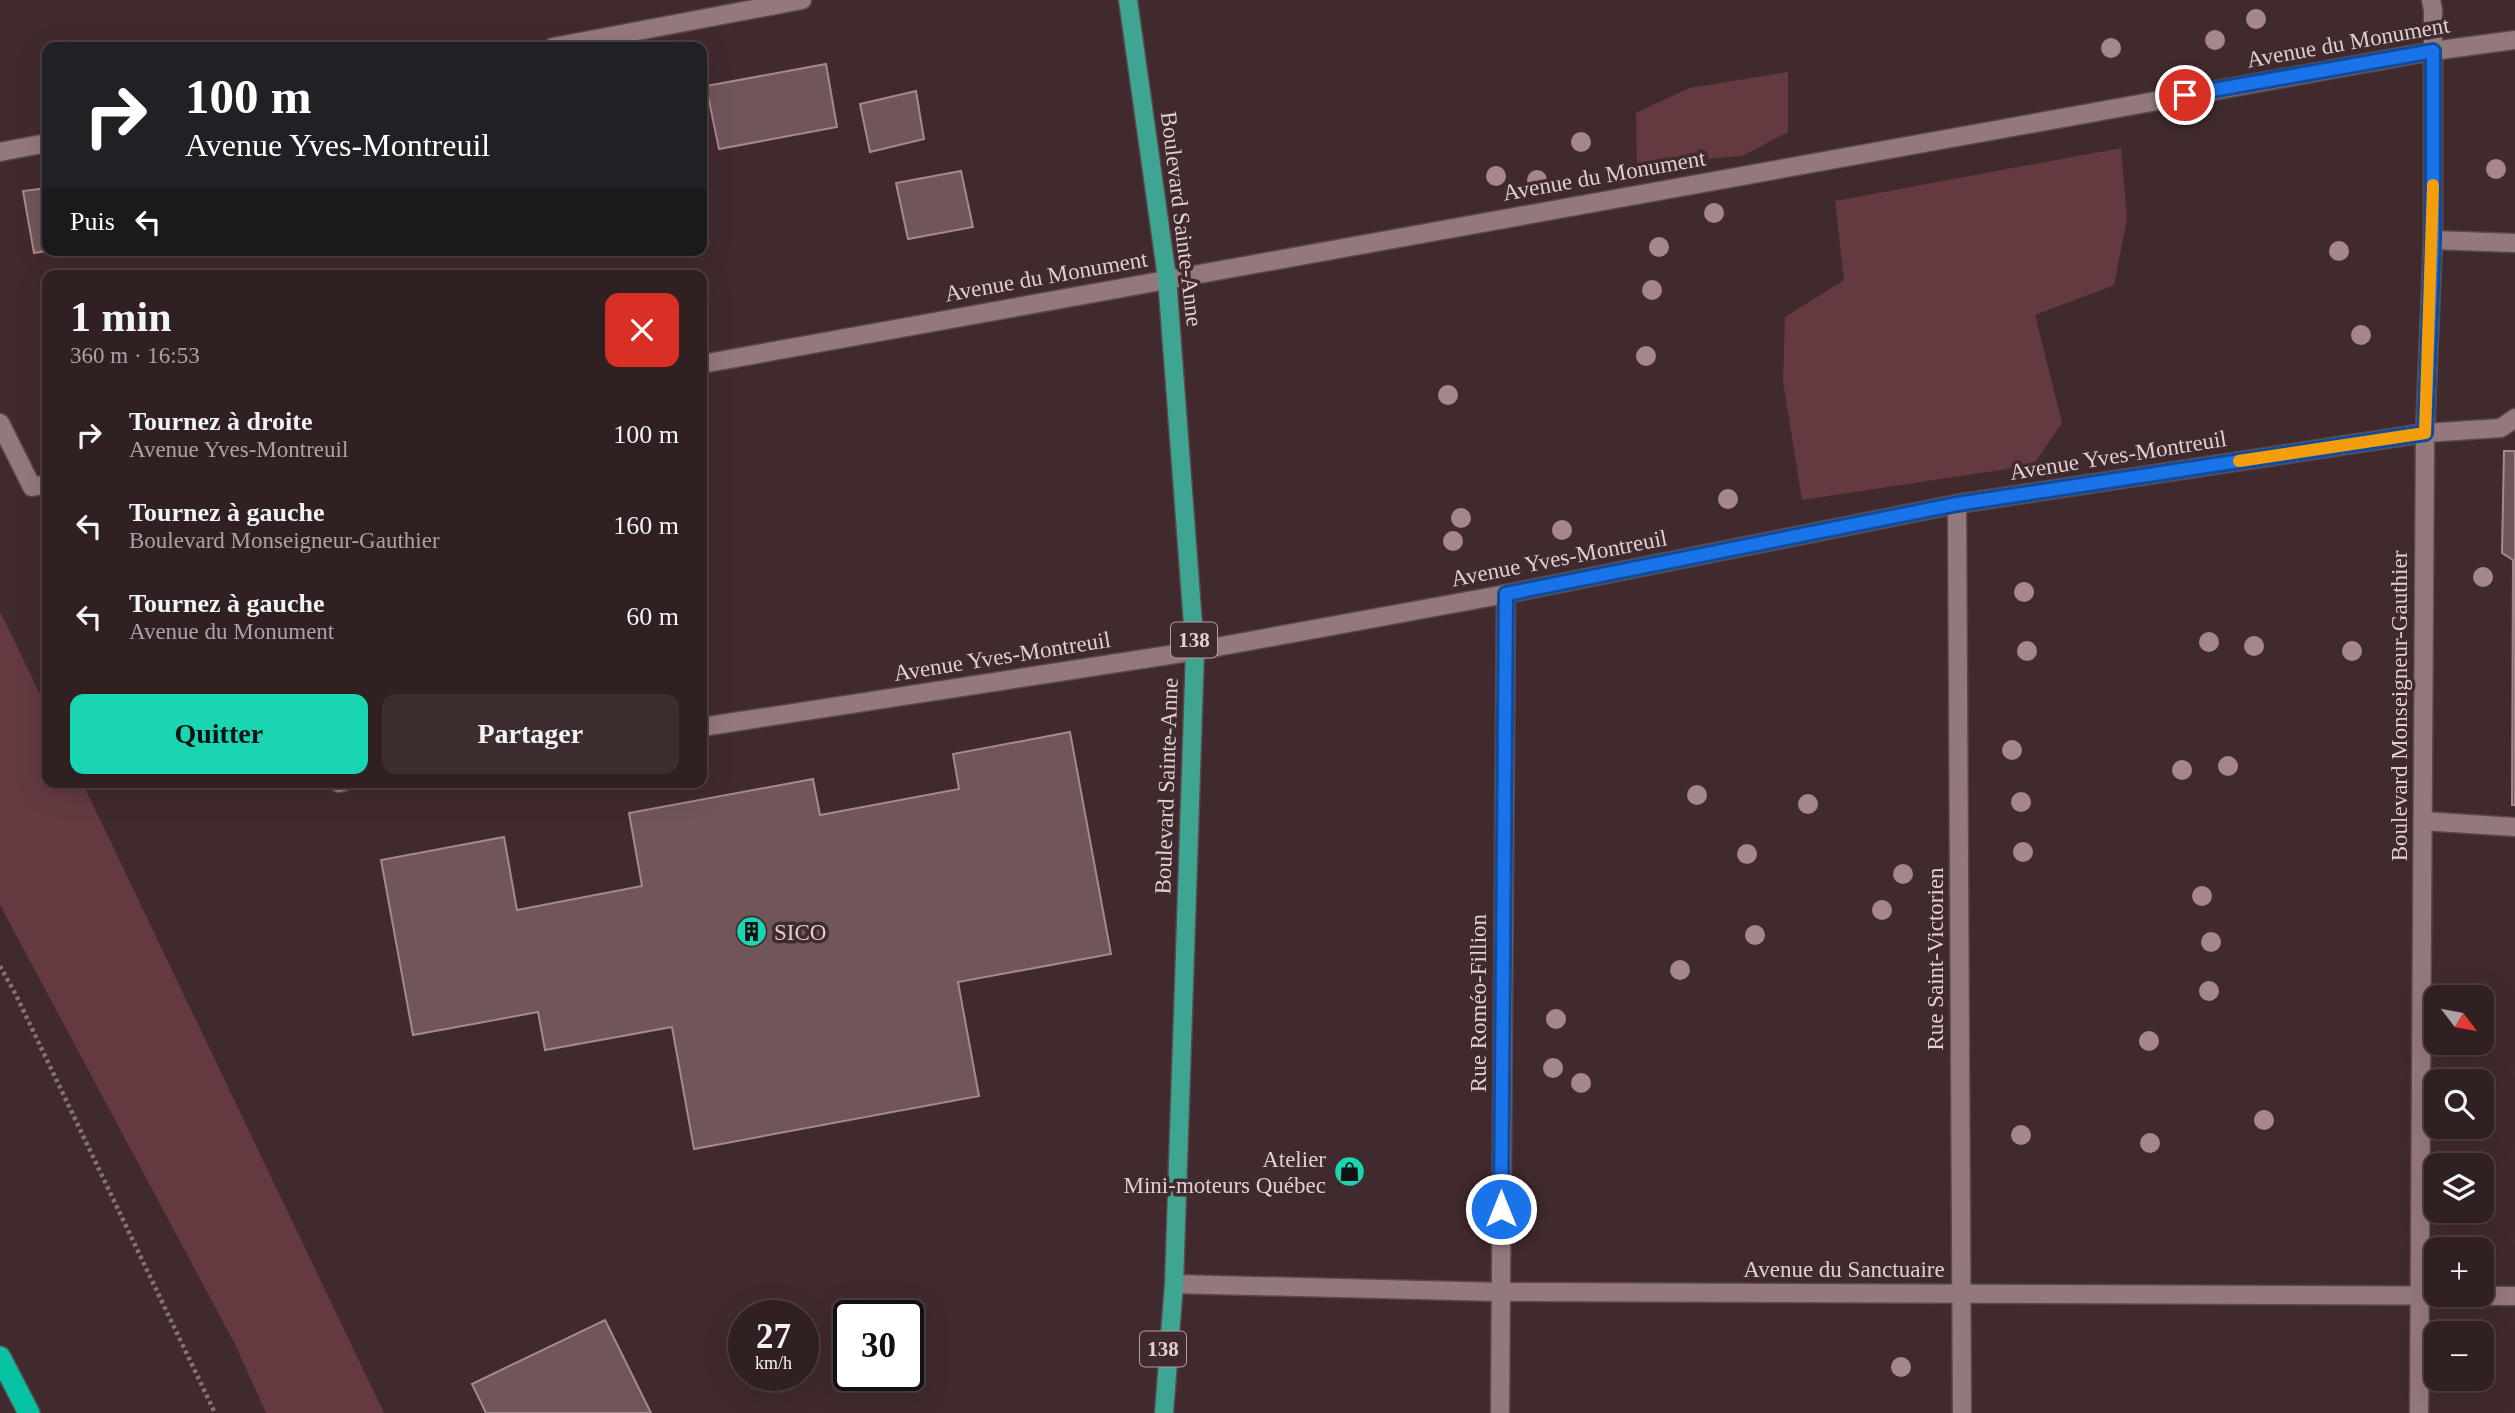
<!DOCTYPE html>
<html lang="fr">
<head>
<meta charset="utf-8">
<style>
  body { margin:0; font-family:"Times New Roman",serif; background:#3d2d2f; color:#f1f3f6; height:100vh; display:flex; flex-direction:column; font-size:26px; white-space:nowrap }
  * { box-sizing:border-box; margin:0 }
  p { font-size:23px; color:#a8a3a5 }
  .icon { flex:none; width:38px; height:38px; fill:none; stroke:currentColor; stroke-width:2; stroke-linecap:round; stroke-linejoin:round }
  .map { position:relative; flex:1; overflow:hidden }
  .sheet { position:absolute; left:42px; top:270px; width:665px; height:518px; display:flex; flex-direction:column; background:#312022; border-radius:14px; box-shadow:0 7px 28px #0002,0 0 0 2px #4c3e40 }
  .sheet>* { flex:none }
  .top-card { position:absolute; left:42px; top:42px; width:665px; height:214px; border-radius:14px; box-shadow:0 7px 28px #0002,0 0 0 2px #4c3e40; background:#202124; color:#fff; overflow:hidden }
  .needle { width:46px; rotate:122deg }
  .fabs { position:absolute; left:2424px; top:985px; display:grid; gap:14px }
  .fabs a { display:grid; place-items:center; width:70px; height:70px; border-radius:14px; background:#312022; box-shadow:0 7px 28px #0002,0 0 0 2px #4c3e40; font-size:35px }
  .speed { position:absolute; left:728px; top:1300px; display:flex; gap:14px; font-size:35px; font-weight:700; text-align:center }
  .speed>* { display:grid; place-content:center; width:91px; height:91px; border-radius:50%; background:#312022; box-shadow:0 7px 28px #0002,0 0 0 2px #4c3e40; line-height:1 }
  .speed small { font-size:18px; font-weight:400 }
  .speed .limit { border:4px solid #111; border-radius:10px; background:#fff; color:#111 }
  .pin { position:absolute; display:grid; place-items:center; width:60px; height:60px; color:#fff; margin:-30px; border:4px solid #fff; border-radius:50%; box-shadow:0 2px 7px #0007 }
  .me { position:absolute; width:77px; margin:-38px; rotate:0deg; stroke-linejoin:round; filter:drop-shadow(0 0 5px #0008) }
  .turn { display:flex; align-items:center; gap:24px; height:147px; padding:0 28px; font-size:32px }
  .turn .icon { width:91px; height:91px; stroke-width:2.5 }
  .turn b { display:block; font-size:49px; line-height:60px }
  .then { display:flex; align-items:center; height:66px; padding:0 28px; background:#0003; gap:14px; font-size:26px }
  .round { display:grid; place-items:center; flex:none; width:74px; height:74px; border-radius:14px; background:#3d2d2f }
  .summary { display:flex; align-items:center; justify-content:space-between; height:119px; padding:0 28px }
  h1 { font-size:42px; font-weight:700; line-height:52px }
  .action { display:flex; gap:14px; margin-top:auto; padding:14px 28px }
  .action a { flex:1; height:80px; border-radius:14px; background:#19d5b2; color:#111; font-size:28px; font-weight:700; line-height:80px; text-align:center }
  .action a+a { background:#3d2d2f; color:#f1f3f6 }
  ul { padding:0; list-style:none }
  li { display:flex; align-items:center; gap:21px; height:91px; padding:0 28px }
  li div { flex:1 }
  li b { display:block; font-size:26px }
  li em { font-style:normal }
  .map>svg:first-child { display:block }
</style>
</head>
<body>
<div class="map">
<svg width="2515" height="1413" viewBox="0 0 2515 1413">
  <rect width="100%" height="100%" fill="#412a2d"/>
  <g fill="#643a40">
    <path d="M 1788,72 L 1788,132 L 1742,156 L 1637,165 L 1636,113 L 1689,88 Z"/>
    <path d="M 2121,148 L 2127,219 L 2114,285 L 2035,315 L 2062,423 L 2033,465 L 1802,500 L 1783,381 L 1785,317 L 1844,280 L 1835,201 Z"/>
    <path d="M 0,611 L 47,709 L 47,782 L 82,782 L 384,1413 L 266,1413 L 236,1346 L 0,905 Z"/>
  </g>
  <g fill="#705659" stroke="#a5898c" stroke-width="2">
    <path d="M 826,64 L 837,127 L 719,149 L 706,86 Z"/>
    <path d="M 916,91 L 924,139 L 870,152 L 860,104 Z"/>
    <path d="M 961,171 L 973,227 L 908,239 L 896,183 Z"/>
    <path d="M 47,188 L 47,250 L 52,250 L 34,253 L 23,191 Z"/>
    <path d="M 2504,451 L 2515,451 L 2515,805 L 2512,805 L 2513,560 L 2502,553 Z"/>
    <path d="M 1070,732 L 1111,954 L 958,982 L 979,1096 L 694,1149 L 672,1027 L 545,1050 L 538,1012 L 413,1035 L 381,860 L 504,837 L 517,910 L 642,886 L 629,813 L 813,779 L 820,815 L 959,789 L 953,754 Z"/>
    <path d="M 605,1320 L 651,1413 L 486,1413 L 472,1384 Z"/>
  </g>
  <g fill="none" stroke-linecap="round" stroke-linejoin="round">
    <defs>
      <g id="service">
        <path d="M 2433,240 L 2515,243"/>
        <path d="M 2425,433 L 2501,428 L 2515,418"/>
        <path d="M 2423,821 L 2515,827"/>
      </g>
      <g id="minor">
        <path d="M 553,47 L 802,0"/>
        <path d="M 0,152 L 47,143"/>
        <path d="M 702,364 L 2433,51 L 2515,40"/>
        <path d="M 0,423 L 32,487 L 47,484"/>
        <path d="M 1957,504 L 1962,1413"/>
        <path d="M 702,727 L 1195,651 L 1506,594 L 1957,504 L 2425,433"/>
        <path d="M 339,783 L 343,782"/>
        <path d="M 1174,1284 L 1500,1292 L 2515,1296"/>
        <path d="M 1500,1413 L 1506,594"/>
        <path d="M 2419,1413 L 2425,433 L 2433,240 L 2433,10 L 2431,0"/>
      </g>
      <path id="primary" d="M 1128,0 L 1167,278 L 1195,651 L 1174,1284 L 1164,1413"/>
      <path id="motorway" d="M 0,1357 L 29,1413"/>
    </defs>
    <use href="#service" stroke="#5a474a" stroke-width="21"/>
    <use href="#minor" stroke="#5a474a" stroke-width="21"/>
    <use href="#primary" stroke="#5a474a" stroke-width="21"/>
    <use href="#motorway" stroke="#5a474a" stroke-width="24"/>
    <path stroke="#857274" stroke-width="4.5" stroke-dasharray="3.5 3.5" stroke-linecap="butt" d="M 0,966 L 16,995 L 215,1413"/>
    <use href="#service" stroke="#94797c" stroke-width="18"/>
    <use href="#minor" stroke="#94797c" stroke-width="18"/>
    <use href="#primary" stroke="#3ea593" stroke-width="18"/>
    <use href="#motorway" stroke="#05c3a2" stroke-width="21"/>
  </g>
  <g fill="#a5868a">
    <circle cx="2256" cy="19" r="10"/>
    <circle cx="2215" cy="40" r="10"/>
    <circle cx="2111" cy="48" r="10"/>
    <circle cx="1581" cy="142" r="10"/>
    <circle cx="2496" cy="169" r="10"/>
    <circle cx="1496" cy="176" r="10"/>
    <circle cx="1537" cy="180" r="10"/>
    <circle cx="1714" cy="213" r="10"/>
    <circle cx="1659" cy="247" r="10"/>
    <circle cx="2339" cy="251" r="10"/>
    <circle cx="1652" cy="290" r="10"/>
    <circle cx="2361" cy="335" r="10"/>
    <circle cx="1646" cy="356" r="10"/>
    <circle cx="1448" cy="395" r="10"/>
    <circle cx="1728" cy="499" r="10"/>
    <circle cx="1461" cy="518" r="10"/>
    <circle cx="1562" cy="530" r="10"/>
    <circle cx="1453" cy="541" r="10"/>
    <circle cx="2483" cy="577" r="10"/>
    <circle cx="2024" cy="592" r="10"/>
    <circle cx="2209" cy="642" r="10"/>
    <circle cx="2254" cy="646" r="10"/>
    <circle cx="2027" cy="651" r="10"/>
    <circle cx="2352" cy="651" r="10"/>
    <circle cx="2012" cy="750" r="10"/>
    <circle cx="2228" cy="766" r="10"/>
    <circle cx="2182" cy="770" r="10"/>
    <circle cx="1697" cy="795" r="10"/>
    <circle cx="2021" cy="802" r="10"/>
    <circle cx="1808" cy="804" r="10"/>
    <circle cx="2023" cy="852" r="10"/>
    <circle cx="1747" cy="854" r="10"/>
    <circle cx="1903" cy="874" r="10"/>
    <circle cx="2202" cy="896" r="10"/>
    <circle cx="1882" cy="910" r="10"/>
    <circle cx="1755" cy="935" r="10"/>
    <circle cx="2211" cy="942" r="10"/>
    <circle cx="1680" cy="970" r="10"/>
    <circle cx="2209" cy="991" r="10"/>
    <circle cx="1556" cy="1019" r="10"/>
    <circle cx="2149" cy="1041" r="10"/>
    <circle cx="1553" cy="1068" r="10"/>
    <circle cx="1581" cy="1083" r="10"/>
    <circle cx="2264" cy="1120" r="10"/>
    <circle cx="2021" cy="1135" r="10"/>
    <circle cx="2150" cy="1143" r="10"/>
    <circle cx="1901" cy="1367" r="10"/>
  </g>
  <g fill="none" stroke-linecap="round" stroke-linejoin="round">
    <defs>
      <path id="route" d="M 1501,1209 L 1506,594 L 1957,504 L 2425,433 L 2433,240 L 2433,51 L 2185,95"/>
    </defs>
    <use href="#route" stroke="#114b97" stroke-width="18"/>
    <use href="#route" stroke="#1a73e8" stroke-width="12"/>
    <path stroke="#f59e0b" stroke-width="12" d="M 2239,461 L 2425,433 L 2433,185"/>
  </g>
  <defs>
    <symbol id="building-disc" viewBox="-11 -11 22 22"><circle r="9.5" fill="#19d5b2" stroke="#412a2d"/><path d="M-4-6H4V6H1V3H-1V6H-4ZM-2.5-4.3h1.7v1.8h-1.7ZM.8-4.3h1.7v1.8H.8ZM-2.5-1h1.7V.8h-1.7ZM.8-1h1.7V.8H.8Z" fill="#111"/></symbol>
    <symbol id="shop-disc" viewBox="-11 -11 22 22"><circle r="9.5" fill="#19d5b2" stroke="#412a2d"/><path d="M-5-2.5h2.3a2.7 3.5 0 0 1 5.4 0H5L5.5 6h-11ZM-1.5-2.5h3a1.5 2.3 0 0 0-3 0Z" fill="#111"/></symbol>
  </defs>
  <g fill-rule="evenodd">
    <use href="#building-disc" x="734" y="914" width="35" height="35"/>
    <use href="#shop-disc" x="1332" y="1154" width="35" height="35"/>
  </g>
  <g text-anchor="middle" stroke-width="7" stroke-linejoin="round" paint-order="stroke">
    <g fill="#412a2d" stroke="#b09ea0" stroke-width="2">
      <rect x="1171" y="622.5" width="46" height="35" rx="5"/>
      <rect x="1140" y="1331.5" width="46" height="35" rx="5"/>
    </g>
    <g font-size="21" font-weight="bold" fill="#dfd0d1">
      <text x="1194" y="647">138</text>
      <text x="1163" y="1356">138</text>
    </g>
    <g font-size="23" fill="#dfd0d1" stroke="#412a2d">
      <text transform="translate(2348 42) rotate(-10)" y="8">Avenue du Monument</text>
      <text transform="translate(1604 175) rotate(-10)" y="8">Avenue du Monument</text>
      <text transform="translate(1182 219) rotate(83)" y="8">Boulevard Sainte-Anne</text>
      <text transform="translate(1046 276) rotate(-10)" y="8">Avenue du Monument</text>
      <text transform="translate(2118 455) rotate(-9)" y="8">Avenue Yves-Montreuil</text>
      <text transform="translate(1559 558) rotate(-11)" y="8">Avenue Yves-Montreuil</text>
      <text transform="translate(1002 656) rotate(-9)" y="8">Avenue Yves-Montreuil</text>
      <text transform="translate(2399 706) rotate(-90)" y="8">Boulevard Monseigneur-Gauthier</text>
      <text transform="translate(1166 786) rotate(-88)" y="8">Boulevard Sainte-Anne</text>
      <text transform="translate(1935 959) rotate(-90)" y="8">Rue Saint-Victorien</text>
      <text transform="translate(1478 1003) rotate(-90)" y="8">Rue Roméo-Fillion</text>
      <text x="1844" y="1277">Avenue du Sanctuaire</text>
    </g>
    <g font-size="23" fill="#dfd0d1" stroke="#412a2d" text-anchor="start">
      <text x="774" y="940">SICO</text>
      <text x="1326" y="1167" text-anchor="end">Atelier<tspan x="1326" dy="26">Mini-moteurs Québec</tspan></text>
    </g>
  </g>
</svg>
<div class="fabs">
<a><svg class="needle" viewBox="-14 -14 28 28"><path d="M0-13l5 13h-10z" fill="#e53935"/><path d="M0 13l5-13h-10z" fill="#a8a3a5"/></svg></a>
<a><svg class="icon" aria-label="search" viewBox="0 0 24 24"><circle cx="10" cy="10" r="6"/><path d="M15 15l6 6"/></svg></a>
<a><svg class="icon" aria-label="layers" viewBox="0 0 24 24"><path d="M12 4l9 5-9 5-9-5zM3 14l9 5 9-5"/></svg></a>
<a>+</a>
<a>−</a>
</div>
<div class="speed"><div>27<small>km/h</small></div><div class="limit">30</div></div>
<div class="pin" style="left:2185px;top:95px;background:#d93025"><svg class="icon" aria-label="arrive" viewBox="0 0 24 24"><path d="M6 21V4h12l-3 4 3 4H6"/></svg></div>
<svg class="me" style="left:1501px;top:1209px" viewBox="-20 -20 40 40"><circle r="17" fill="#1a73e8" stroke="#fff" stroke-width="3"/><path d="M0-11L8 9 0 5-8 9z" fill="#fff"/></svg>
<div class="top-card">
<div class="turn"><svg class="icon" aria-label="right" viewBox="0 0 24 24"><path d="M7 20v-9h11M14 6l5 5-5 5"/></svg><div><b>100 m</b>Avenue Yves-Montreuil</div></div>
<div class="then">Puis<svg class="icon" aria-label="left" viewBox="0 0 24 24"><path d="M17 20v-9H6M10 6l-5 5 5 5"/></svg></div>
</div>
<section class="sheet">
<div class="summary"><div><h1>1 min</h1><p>360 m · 16:53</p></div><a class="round" style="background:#d93025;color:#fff"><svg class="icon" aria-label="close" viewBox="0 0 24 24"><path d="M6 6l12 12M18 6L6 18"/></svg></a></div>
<ul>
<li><svg class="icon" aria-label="right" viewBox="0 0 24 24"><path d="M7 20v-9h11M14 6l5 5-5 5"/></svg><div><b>Tournez à droite</b><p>Avenue Yves-Montreuil</p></div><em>100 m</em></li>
<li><svg class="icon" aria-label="left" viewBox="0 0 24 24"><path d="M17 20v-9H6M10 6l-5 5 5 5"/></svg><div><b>Tournez à gauche</b><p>Boulevard Monseigneur-Gauthier</p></div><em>160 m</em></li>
<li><svg class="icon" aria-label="left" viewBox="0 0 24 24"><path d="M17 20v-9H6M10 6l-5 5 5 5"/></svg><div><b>Tournez à gauche</b><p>Avenue du Monument</p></div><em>60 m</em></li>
</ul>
<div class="action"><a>Quitter</a><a>Partager</a></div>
</section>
</div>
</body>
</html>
